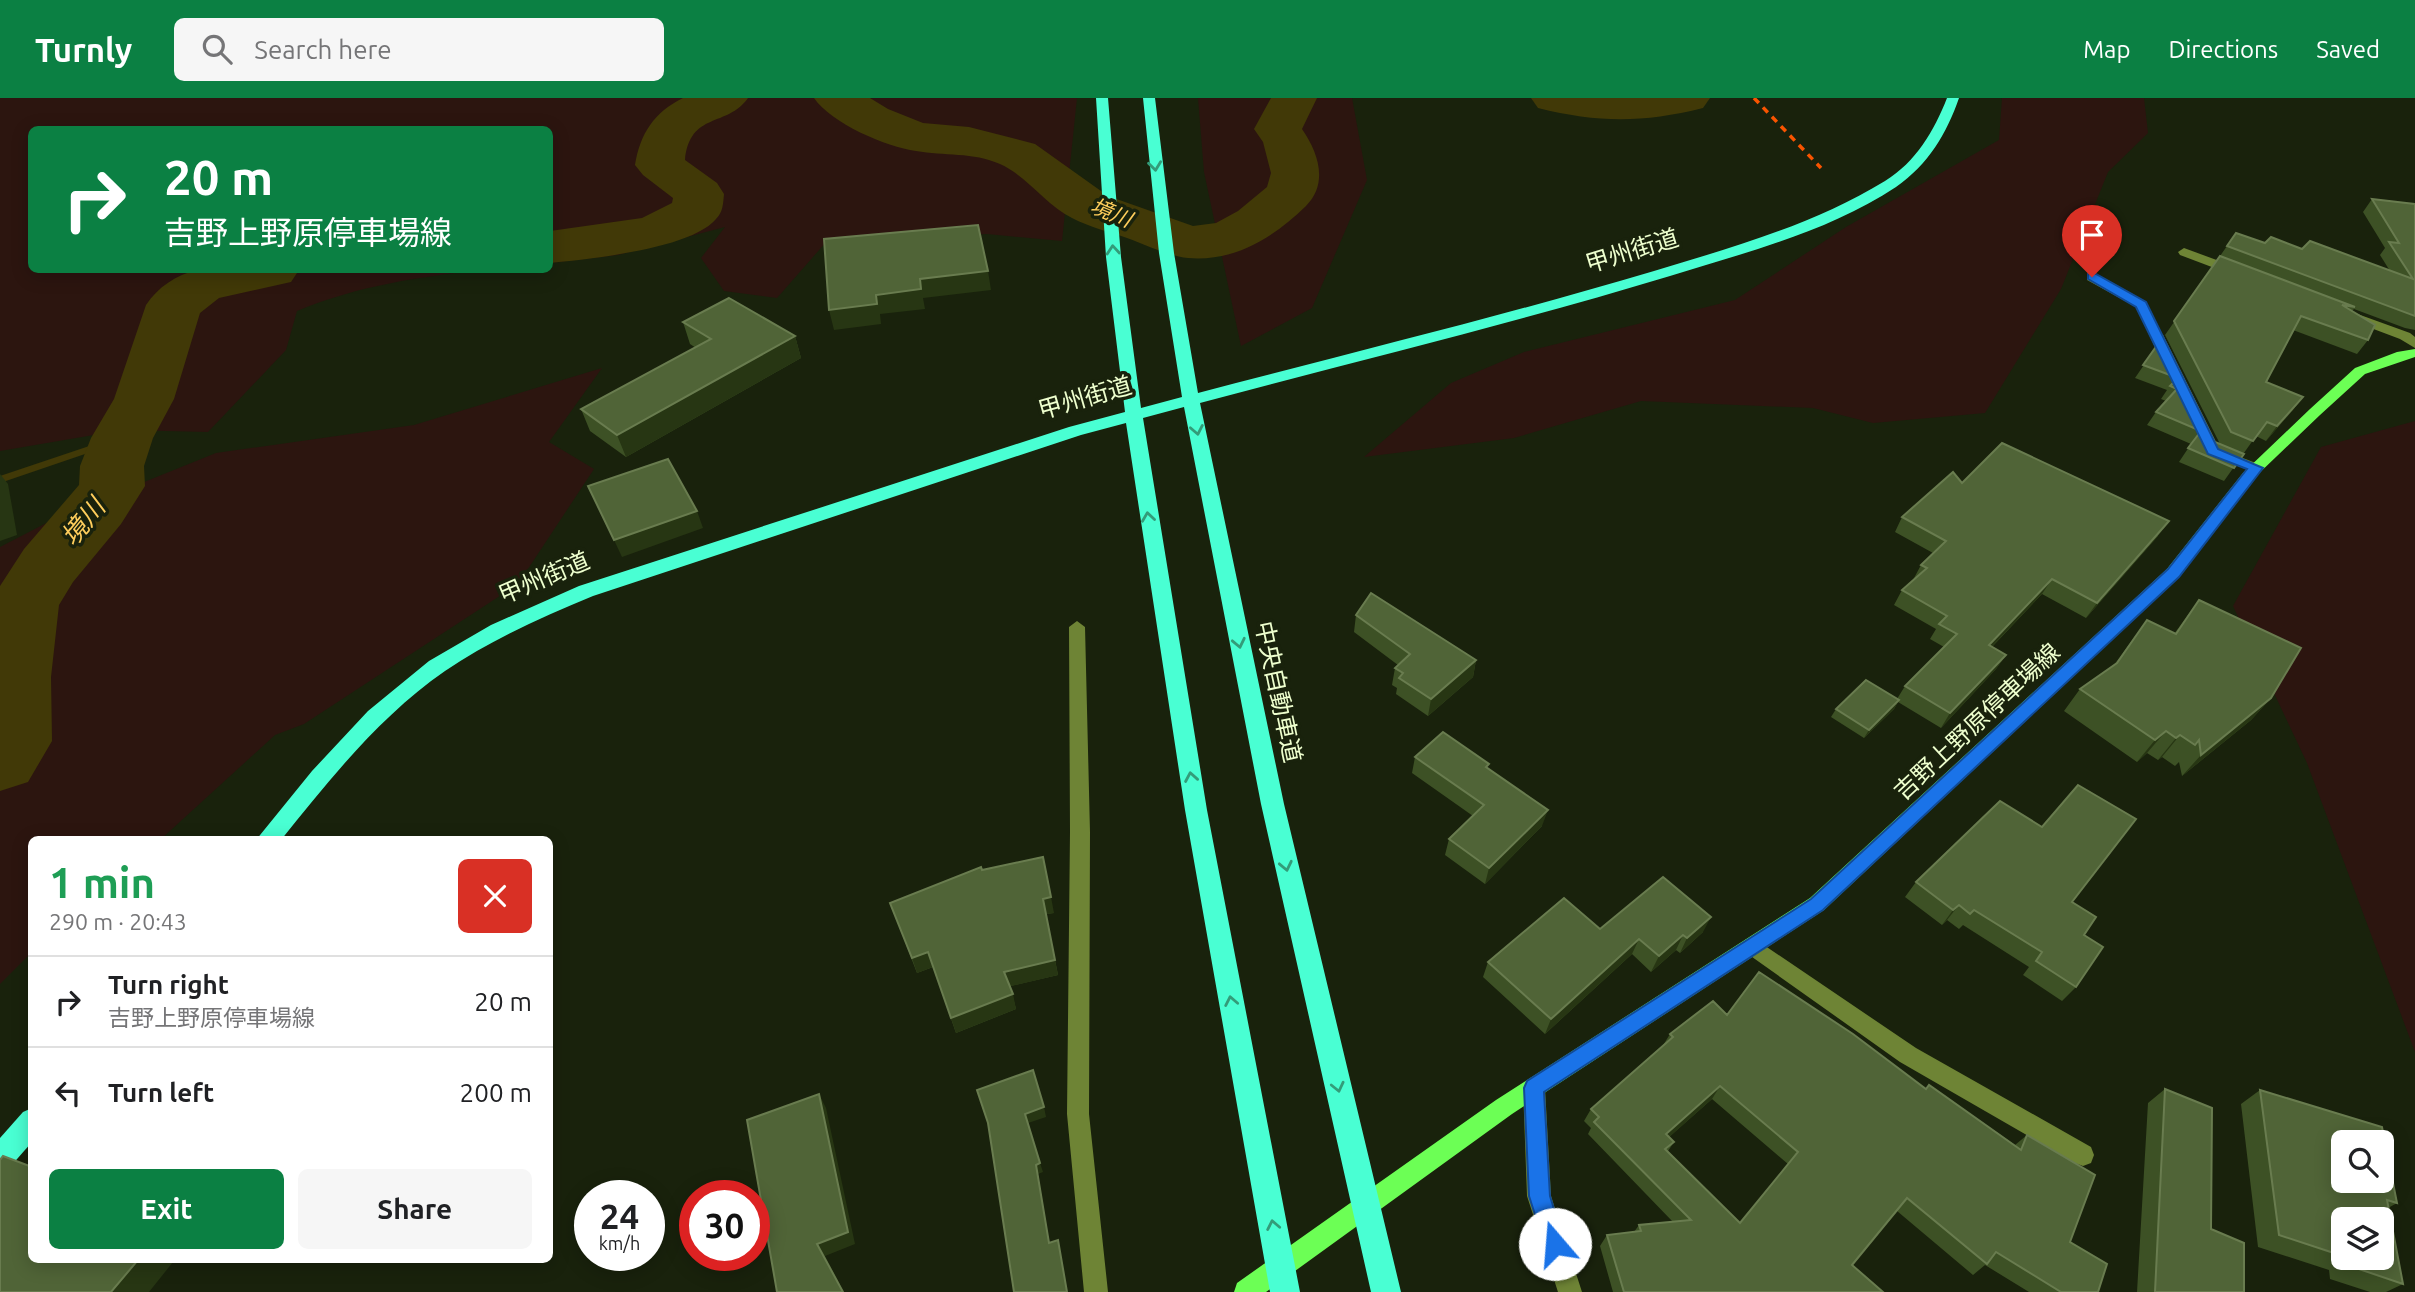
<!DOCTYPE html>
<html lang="en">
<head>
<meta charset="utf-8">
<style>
  body { margin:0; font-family:Ubuntu,"Noto Sans JP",sans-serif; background:#f6f6f6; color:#202124; height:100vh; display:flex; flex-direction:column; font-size:26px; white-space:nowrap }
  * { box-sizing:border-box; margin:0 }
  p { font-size:23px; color:#757577 }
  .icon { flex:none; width:38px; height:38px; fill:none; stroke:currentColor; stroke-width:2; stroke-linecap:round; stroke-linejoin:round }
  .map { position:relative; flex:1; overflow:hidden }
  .details { position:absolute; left:28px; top:738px; width:525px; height:427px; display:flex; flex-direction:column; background:#fff; border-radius:10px; box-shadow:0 4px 18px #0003 }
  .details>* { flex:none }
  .hud { position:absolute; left:28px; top:28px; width:525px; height:147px; border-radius:10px; box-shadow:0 4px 18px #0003; background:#0b8043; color:#fff; overflow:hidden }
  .controls { position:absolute; left:2331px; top:1032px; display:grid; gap:14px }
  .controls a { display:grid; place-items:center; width:63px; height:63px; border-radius:10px; background:#fff; box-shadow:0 4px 18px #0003; font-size:35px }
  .speed { position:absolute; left:574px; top:1082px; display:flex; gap:14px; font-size:35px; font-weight:700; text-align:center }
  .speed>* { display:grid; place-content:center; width:91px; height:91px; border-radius:50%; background:#fff; box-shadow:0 4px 18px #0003; line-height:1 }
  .speed small { font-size:18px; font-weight:400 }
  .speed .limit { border:10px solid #d22; background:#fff; color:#111 }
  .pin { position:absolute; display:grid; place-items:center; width:60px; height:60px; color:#fff; margin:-72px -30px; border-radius:50% 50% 50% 0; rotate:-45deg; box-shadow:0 0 7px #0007 }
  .pin .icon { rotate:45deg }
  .me { position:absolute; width:77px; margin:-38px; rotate:342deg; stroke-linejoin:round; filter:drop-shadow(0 0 5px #0008) }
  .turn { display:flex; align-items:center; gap:24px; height:147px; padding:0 21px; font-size:32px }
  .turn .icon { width:91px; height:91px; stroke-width:2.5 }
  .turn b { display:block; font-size:49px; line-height:60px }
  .round { display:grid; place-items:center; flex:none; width:74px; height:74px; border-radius:10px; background:#f6f6f6 }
  .headline { display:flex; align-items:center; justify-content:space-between; height:119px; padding:0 21px }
  h1 { font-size:42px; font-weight:600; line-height:52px; color:#1e9e55 }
  .cta { display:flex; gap:14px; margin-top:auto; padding:14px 21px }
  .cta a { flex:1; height:80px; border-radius:10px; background:#0b8043; color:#fff; font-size:28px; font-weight:600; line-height:80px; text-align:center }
  .cta a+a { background:#f6f6f6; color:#202124 }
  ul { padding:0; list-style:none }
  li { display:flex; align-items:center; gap:21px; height:91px; padding:0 21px; border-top:2px solid #e0e0e0 }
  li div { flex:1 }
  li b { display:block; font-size:26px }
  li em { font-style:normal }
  header { display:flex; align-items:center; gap:42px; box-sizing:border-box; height:98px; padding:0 35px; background:#0b8043; color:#fff }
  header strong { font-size:33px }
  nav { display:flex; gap:38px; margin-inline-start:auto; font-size:24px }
  .search { width:490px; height:63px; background:#f6f6f6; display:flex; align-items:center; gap:18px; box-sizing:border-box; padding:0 24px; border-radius:10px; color:#757577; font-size:26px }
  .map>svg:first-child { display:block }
</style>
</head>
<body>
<header>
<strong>Turnly</strong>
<div class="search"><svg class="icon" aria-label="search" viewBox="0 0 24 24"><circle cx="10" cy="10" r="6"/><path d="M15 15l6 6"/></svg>Search here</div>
<nav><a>Map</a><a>Directions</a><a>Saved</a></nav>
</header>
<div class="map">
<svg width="2415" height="1194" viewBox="0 0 2415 1194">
  <rect width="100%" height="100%" fill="#19220c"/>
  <g fill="#2c150f">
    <path d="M 0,0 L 1077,0 L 1062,143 L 987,136 L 827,143 L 777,200 L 724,193 L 701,160 L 725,129 L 618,157 L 550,165 L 550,32 L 32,32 L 32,172 L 486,172 C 421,178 357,188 297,213 L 286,252 L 208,334 L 123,332 L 0,353 Z"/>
    <path d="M 1198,0 L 1352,0 L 1367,82 L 1312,210 L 1241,248 L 1204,74 Z"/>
    <path d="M 2002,0 L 2144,0 L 2148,35 L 2108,74 L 2061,191 L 1985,315 L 1873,325 L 1813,310 L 1641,303 L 1514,340 L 1364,359 L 1451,285 L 1524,254 L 1735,202 L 1846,129 L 1999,42 Z"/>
    <path d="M 602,270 L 549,344 L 594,371 L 518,486 L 304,626 L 275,637 L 160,742 L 32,742 L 31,855 L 0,886 L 0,449 L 60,418 L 216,355 L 414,327 Z"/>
    <path d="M 2415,323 L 2415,954 L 2307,665 L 2233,508 L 2321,349 Z"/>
  </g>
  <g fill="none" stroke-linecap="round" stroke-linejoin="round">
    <path fill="#413907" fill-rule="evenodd" d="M 122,337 L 127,340 L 126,342 L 0,385 L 0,378 Z"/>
    <g fill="#413907" fill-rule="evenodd">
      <path d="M 683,0 L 748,0 C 727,30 690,13 685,62 L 717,85 L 724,96 C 723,106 723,114 716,121 C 691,151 589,161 550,165 L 550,133 L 642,120 L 672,105 L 673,100 L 643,77 L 635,67 C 640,36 654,14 683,0 Z"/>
      <path d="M 814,0 L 870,0 L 888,11 L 923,25 L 969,29 L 1035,46 L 1108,98 L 1193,128 L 1216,125 L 1238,113 L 1267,89 L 1271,75 L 1263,44 L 1254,31 L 1271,0 L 1317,0 L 1302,31 C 1318,54 1329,85 1306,108 C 1274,139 1235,164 1188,160 C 1168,158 1147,147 1127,140 C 1110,134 1089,129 1072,120 C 1046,107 1027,78 1000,66 C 973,54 944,58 916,53 C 886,49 831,25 814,0 Z"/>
      <path d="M 1531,0 L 1710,0 L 1703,10 C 1643,25 1598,25 1538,10 Z"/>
      <path d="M 197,172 L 299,172 L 291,184 L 219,200 L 200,215 L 174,301 L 153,340 L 144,368 L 145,388 L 121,426 L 73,484 L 59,507 L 51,579 L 52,643 L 28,684 L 0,693 L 0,488 L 24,451 L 79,387 L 80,368 L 91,340 L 114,301 L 146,207 C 158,189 176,177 197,172 Z"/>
    </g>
    <g fill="#6e8435" fill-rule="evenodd">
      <path d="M 2184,150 L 2241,171 L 2243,174 L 2237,178 L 2233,177 L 2180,157 L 2178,154 Z"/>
      <path d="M 2092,175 L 2146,204 L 2177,266 L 2175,269 L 2165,269 L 2163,266 L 2136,209 L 2087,182 L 2087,176 Z"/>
      <path d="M 2352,214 L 2410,235 L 2415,239 L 2415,250 L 2400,241 L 2347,221 L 2345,218 Z"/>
      <path d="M 2217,350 L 2261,367 L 2263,370 L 2256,375 L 2212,358 L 2210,355 L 2212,352 Z"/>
      <path d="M 1077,523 L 1085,529 L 1090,734 L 1089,1016 L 1108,1194 L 1084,1194 L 1067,1016 L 1070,734 L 1069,529 Z"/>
      <path d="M 1752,839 L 1916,950 L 2091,1049 L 2094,1057 L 2091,1065 L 2083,1068 L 2075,1065 L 1900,964 L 1745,854 L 1742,848 L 1745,842 Z"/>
      <path d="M 1534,980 L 1542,983 L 1545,990 L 1551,1098 L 1582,1194 L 1558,1194 L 1527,1098 L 1523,990 L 1526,983 Z"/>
    </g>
    <path fill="#6cff55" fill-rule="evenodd" d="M 2415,251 L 2415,259 L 2365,276 L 2320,317 L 2253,381 L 2179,479 L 1824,812 L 1512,1016 L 1266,1194 L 1234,1194 L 1237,1185 L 1496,1002 L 1810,800 L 2167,471 L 2243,375 L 2310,311 L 2355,270 L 2397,254 Z"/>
    <g fill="#49ffd3" fill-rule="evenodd">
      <path d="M 1096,0 L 1108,0 L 1121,159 L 1141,310 L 1182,299 L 1159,155 L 1143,0 L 1155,0 L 1174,155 L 1198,295 C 1350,255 1503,218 1654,173 C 1733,149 1813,127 1885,83 C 1916,64 1934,33 1947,0 L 1959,0 C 1947,35 1928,67 1896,89 C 1828,134 1747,154 1670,178 C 1515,225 1357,263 1200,305 L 1284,706 L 1401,1194 L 1371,1194 L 1261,706 L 1184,309 L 1143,320 L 1207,712 L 1300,1194 L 1270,1194 L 1185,712 L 1126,325 L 1081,337 L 593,498 C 542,519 491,542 445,573 C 380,618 330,681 281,742 L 256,742 L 312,673 L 368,613 L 429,563 L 491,527 L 579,488 L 1069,329 L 1125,314 L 1106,159 Z"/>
      <path d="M 32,1010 L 32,1044 L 10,1069 L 0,1073 L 0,1040 L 23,1014 Z"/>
    </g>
    <path stroke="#f95400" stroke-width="3.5" stroke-dasharray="7 6" stroke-linecap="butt" d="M 1754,0 L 1821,70"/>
  </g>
  <g fill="#3d5125" fill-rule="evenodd">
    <path d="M 2372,101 L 2415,106 L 2415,232 L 2405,230 L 2354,211 L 2352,213 L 2368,242 L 2357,256 L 2293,232 L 2266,284 L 2303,299 L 2292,313 L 2266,343 L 2256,338 L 2224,383 L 2179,364 L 2191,346 L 2147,327 L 2156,314 L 2166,303 L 2161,301 L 2167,292 L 2135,280 L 2163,239 L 2215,344 L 2220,346 L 2165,237 L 2227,148 L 2265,145 L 2302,151 L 2390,173 L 2380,157 L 2385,150 L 2363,114 Z"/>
    <path d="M 683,224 L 795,238 L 801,260 L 626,359 L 590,333 L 581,311 L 696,250 L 690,246 Z"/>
    <path d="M 1962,385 L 2158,438 L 2086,520 L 2042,496 L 1992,549 L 2006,557 L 1996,571 L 1941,630 L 1898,604 L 1894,611 L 1864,640 L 1831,619 L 1836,611 L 1897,601 L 1905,588 L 1944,549 L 1930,541 L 1936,531 L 1894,507 L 1902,492 L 1913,482 L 1921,467 L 1933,455 L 1895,434 L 1902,419 Z"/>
    <path d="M 2199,502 L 2271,600 L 2251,622 L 2182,678 L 2179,664 L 2175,668 L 2162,659 L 2158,662 L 2147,655 L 2137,664 L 2064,613 L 2080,591 L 2114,567 L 2147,522 L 2174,536 Z"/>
    <path d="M 1356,517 L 1476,562 L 1473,579 L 1428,618 L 1396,596 L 1397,590 L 1392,587 L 1395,570 L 1398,567 L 1354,534 Z"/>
    <path d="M 1415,659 L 1488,671 L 1542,728 L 1485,786 L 1445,757 L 1449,741 L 1473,718 L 1412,675 Z"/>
    <path d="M 2042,729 L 2084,837 L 2076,889 L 2062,903 L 2023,877 L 2029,869 L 1963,827 L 1959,831 L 1947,822 L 1942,827 L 1905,799 L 1916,784 Z"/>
    <path d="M 982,772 L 1054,815 L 1046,816 L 1058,877 L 1010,888 L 1016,911 L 956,935 L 933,869 L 917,875 L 890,805 Z"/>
    <path d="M 1600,831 L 1703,834 L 1680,855 L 1676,852 L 1651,874 L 1632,856 L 1545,936 L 1483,879 L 1488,864 Z"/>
    <path d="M 1727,917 L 1925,991 L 1929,987 L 2015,1047 L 2027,1037 L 2070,1144 L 2098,1194 L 2029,1194 L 1985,1167 L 1973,1177 L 1897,1113 L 1852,1167 L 1883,1194 L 1613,1194 L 1600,1148 L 1607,1137 L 1634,1134 L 1639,1127 L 1673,1124 L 1588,1036 L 1591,1030 L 1584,1023 L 1591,1011 L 1662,949 L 1670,936 ZM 1712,1001 L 1788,1066 L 1740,1125 L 1668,1053 L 1674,1044 L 1669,1039 Z"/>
    <path d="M 2165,991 L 2211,1131 L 2244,1194 L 2137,1194 L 2148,1005 Z"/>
    <path d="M 2260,992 L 2397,1105 L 2388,1110 L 2403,1186 L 2386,1194 L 2370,1194 L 2330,1181 L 2329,1172 L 2258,1149 L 2241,1006 ZM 2343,1122 L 2382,1160 L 2343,1160 Z"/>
  </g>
  <g fill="#273613">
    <path d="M 988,173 L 991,192 L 923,200 L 925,211 L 880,216 L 881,226 L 834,232 L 829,212 L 920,181 Z"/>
    <path d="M 795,238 L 801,260 L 626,359 L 617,337 Z"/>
    <path d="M 2303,299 L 2292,313 L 2266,343 L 2277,328 Z"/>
    <path d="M 0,376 L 8,386 L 17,437 L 0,443 Z"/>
    <path d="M 697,413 L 703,430 L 622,459 L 614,442 Z"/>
    <path d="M 2169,423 L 2158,438 L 2086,520 L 2097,505 Z"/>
    <path d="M 2052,481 L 2042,496 L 1979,562 L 1989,547 Z"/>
    <path d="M 2006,557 L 1996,571 L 1941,630 L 1950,615 Z"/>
    <path d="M 1476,562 L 1473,579 L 1428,618 L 1431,601 Z"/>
    <path d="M 2271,600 L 2251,622 L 2182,678 L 2201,657 Z"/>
    <path d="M 1899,602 L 1894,611 L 1864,640 L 1869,632 Z"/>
    <path d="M 2166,633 L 2147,655 L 2137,664 L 2155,642 Z"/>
    <path d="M 2180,637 L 2162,659 L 2158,662 L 2176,640 Z"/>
    <path d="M 1548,712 L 1542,728 L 1485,786 L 1489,770 Z"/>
    <path d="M 1051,799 L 1054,815 L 1046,816 L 1043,801 Z"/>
    <path d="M 1959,807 L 1947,822 L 1942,827 L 1953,812 Z"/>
    <path d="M 1711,819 L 1703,834 L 1680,855 L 1687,840 Z"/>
    <path d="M 1683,837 L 1676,852 L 1651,874 L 1659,858 Z"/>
    <path d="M 1639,841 L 1632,856 L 1545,936 L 1551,921 Z"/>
    <path d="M 928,854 L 933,869 L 917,875 L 912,860 Z"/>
    <path d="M 1055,862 L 1058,877 L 1007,889 L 1004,874 Z"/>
    <path d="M 1013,896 L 1016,911 L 956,935 L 951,920 Z"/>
    <path d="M 1720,988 L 1712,1001 L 1658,1049 L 1666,1036 Z"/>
    <path d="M 819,996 L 826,1010 L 855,1146 L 825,1158 L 844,1194 L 843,1194 L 817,1146 Z"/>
    <path d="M 1044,1009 L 1046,1019 L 1028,1025 L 1025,1016 Z"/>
    <path d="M 1040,1065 L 1043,1074 L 1038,1076 L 1051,1153 L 1036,1067 Z"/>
    <path d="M 138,1162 L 171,1162 L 173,1164 L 149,1194 L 111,1194 Z"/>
  </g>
  <g fill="#506437" stroke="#697c4f" stroke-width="2" fill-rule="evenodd">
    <path d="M 2372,101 L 2415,106 L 2415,218 L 2227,148 L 2236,135 L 2265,145 L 2271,139 L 2302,151 L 2310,143 L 2413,181 L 2389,144 L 2399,145 Z"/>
    <path d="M 978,127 L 988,173 L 920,181 L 921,191 L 876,197 L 877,206 L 829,212 L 824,141 Z"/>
    <path d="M 2220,158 L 2355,209 L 2342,207 L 2375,227 L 2368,242 L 2301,218 L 2266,284 L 2303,299 L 2277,328 L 2267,324 L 2253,343 L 2231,334 L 2174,223 Z"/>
    <path d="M 729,200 L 795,238 L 617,337 L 581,311 L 711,241 L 683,224 Z"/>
    <path d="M 2163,239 L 2215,344 L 2244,356 L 2234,370 L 2188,350 L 2201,333 L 2156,314 L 2177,291 L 2170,288 L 2178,280 L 2143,267 Z"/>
    <path d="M 2002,345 L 2169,423 L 2097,505 L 2052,481 L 1989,547 L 2006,557 L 1950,615 L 1905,588 L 1957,536 L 1939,526 L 1947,518 L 1902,492 L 1927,470 L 1921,467 L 1946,443 L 1902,419 L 1953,374 L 1962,385 Z"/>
    <path d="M 668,361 L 697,413 L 614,442 L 588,388 Z"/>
    <path d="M 1371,495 L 1476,562 L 1431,601 L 1399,580 L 1403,575 L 1395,570 L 1410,556 L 1356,517 Z"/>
    <path d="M 2199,502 L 2301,550 L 2271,600 L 2201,657 L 2199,642 L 2195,647 L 2180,637 L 2176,640 L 2166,633 L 2155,642 L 2080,591 L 2117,565 L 2147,522 L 2176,536 Z"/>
    <path d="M 1866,582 L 1899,602 L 1869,632 L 1836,611 Z"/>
    <path d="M 1443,634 L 1489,666 L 1486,669 L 1548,712 L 1489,770 L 1449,741 L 1484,707 L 1415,659 Z"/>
    <path d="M 2078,687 L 2136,721 L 2072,804 L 2096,819 L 2084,837 L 2103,849 L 2076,889 L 2036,863 L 2042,854 L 1974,812 L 1970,816 L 1959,807 L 1953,812 L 1916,784 L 2000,703 L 2042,729 Z"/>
    <path d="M 1043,759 L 1051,799 L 1043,801 L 1055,862 L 1004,874 L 1013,896 L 951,920 L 928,854 L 912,860 L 890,805 L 981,769 L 982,772 Z"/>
    <path d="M 1663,779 L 1711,819 L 1687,840 L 1683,837 L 1659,858 L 1639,841 L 1551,921 L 1488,864 L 1564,800 L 1600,831 Z"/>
    <path d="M 1759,874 L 1853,936 L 1926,991 L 1929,987 L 2021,1052 L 2027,1037 L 2095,1077 L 2070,1144 L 2107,1166 L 2098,1194 L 2061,1194 L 1996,1154 L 1987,1166 L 1907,1100 L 1852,1167 L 1883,1194 L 1624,1194 L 1607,1137 L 1641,1133 L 1639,1127 L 1691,1122 L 1594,1024 L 1599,1019 L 1591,1011 L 1673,939 L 1670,936 L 1713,903 L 1727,917 ZM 1720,988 L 1798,1054 L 1740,1125 L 1665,1051 L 1674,1044 L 1666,1036 Z"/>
    <path d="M 1033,972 L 1044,1009 L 1025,1016 L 1040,1065 L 1036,1067 L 1049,1145 L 1058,1142 L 1067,1194 L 1014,1194 L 988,1025 L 977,992 Z"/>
    <path d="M 2165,991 L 2212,1010 L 2211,1131 L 2244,1145 L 2244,1194 L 2155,1194 Z"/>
    <path d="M 2260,992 L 2382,1029 L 2397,1105 L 2387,1102 L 2403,1186 L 2353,1169 L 2351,1160 L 2382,1160 L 2382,1122 L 2343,1122 L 2343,1158 L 2279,1137 ZM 2343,1045 L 2382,1045 L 2382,1083 L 2343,1083 Z"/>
    <path d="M 819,996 L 848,1134 L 817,1146 L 843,1194 L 777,1194 L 747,1022 Z"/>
    <path d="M 3,1058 L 32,1069 L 32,1162 L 138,1162 L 111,1194 L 0,1194 L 0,1062 Z"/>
  </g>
  <defs><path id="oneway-chevron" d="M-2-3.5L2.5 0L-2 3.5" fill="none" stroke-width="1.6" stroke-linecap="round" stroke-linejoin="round" transform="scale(1.75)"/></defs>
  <g stroke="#339c79">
    <use href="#oneway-chevron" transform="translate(1155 68) rotate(83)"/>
    <use href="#oneway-chevron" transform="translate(1113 152) rotate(-95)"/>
    <use href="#oneway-chevron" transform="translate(1197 332) rotate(79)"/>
    <use href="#oneway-chevron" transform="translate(1148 419) rotate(-98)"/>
    <use href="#oneway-chevron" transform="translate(1239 545) rotate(78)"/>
    <use href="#oneway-chevron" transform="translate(1191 679) rotate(-100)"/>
    <use href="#oneway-chevron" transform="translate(1286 768) rotate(78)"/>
    <use href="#oneway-chevron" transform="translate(1231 903) rotate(-101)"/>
    <use href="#oneway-chevron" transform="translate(1338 989) rotate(77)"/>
    <use href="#oneway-chevron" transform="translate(1273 1127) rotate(-101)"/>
  </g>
  <path fill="#1a73e8" stroke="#114b97" stroke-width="2" d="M 2088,176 L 2096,176 L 2146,204 L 2218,351 L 2263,370 L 2179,479 L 1823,812 L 1544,994 L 1550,1098 L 1565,1146 L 1562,1154 L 1555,1157 L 1547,1154 L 1529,1098 L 1524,990 L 1527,983 L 1811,801 L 2168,471 L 2247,371 L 2208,356 L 2136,209 L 2088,181 Z"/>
  <g text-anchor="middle" stroke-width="7" stroke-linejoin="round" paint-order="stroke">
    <g font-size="21" font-style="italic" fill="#ffce5c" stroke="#19220c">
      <text transform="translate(1111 115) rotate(22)" y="7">境川</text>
    </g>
    <g font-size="24" fill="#eeffce" stroke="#19220c">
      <text transform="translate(1632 153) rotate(-17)" y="8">甲州街道</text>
      <text transform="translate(1085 300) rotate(-16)" y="8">甲州街道</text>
      <text transform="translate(544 480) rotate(-23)" y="8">甲州街道</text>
      <text transform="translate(1278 594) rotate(78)" y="8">中央自動車道</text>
      <text transform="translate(1977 624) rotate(-43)" y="8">吉野上野原停車場線</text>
    </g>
    <g font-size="26" font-style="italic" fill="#ffce5c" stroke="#19220c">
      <text transform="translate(83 424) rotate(-51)" y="9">境川</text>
    </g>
  </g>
</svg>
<div class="controls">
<a><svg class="icon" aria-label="search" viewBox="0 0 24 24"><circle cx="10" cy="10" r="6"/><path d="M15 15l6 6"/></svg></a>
<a><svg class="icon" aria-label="layers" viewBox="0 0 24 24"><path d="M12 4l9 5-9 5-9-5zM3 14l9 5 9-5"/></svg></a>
</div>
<div class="speed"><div>24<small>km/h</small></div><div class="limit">30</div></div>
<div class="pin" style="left:2092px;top:179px;background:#d93025"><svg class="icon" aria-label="arrive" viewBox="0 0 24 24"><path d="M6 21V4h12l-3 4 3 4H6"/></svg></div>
<svg class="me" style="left:1555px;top:1146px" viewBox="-20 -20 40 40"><circle r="19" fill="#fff"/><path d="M0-13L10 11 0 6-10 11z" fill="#1a73e8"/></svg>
<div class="hud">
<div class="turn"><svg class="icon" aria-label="right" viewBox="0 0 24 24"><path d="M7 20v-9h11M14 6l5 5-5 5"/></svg><div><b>20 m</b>吉野上野原停車場線</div></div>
</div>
<section class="details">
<div class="headline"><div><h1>1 min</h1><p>290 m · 20:43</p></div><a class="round" style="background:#d93025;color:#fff"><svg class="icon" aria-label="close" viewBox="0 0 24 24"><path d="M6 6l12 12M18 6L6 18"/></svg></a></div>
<ul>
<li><svg class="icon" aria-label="right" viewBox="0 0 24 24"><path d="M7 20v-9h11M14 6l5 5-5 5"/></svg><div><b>Turn right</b><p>吉野上野原停車場線</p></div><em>20 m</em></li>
<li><svg class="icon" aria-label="left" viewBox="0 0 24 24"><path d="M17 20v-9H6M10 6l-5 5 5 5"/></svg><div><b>Turn left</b></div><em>200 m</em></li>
</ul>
<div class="cta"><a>Exit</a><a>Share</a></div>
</section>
</div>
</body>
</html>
